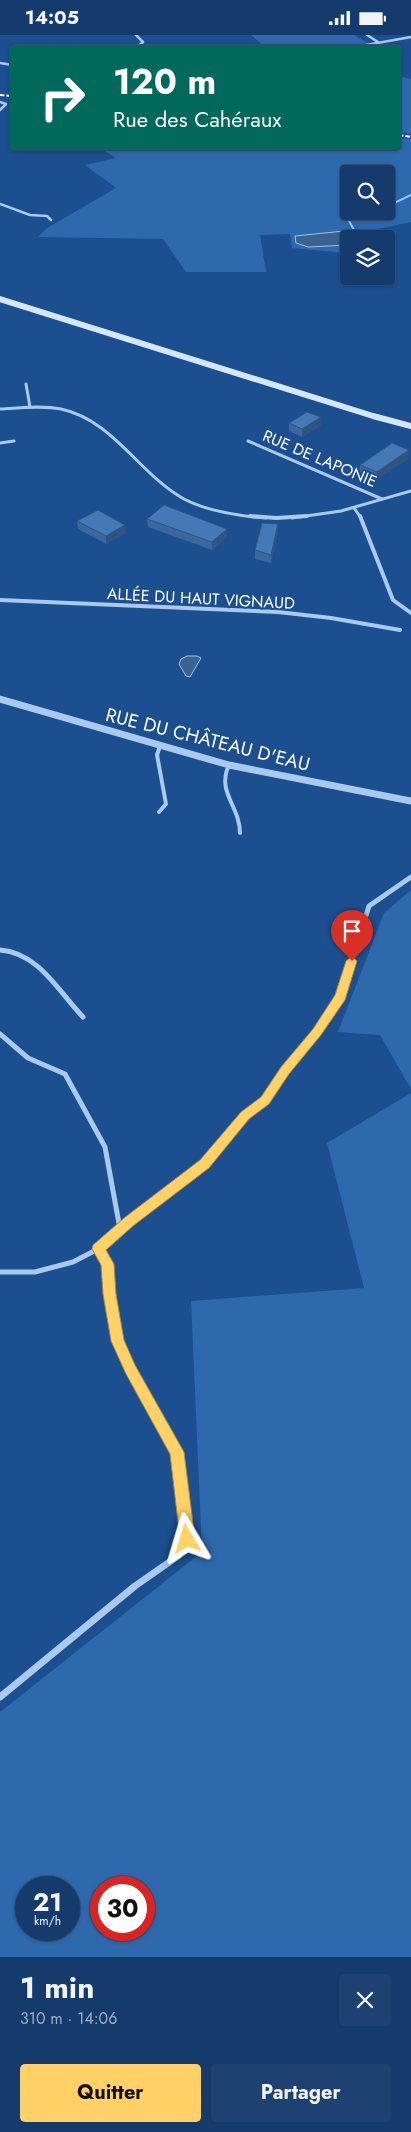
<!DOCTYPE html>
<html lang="fr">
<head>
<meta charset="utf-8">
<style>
  body { margin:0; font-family:Jost,sans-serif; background:#1d4271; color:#f1f3f6; height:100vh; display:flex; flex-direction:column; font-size:19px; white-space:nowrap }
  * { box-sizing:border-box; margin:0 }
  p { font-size:16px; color:#9dadc1 }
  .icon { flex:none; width:28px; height:28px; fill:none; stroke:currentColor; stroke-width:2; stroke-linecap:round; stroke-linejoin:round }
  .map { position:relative; height:1922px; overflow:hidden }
  .drawer { display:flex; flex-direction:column; background:#143b6b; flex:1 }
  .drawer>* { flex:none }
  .hud { position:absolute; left:10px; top:10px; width:391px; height:105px; border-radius:5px; box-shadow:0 1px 4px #0004,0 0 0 1px #33557e; background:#00695c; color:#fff; overflow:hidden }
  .fabs { position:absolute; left:340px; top:130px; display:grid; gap:10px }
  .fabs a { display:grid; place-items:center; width:55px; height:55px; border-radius:5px; background:#143b6b; box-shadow:0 1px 4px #0004,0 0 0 1px #33557e; font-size:25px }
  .speed { position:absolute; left:15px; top:1841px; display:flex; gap:10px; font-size:25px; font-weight:700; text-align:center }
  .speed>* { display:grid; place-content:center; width:65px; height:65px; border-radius:50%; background:#143b6b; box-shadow:0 1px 4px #0004,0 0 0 1px #33557e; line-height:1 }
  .speed small { font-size:12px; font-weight:400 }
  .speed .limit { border:8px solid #d22; background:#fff; color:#111 }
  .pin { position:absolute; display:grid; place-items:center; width:42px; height:42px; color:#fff; margin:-51px -21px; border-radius:50% 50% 50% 0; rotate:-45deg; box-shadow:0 0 5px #0007 }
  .pin .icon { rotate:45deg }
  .me { position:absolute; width:55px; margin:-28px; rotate:353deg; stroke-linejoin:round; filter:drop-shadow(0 0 4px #0008) }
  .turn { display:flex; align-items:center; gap:18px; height:105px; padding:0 20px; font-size:22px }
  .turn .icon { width:65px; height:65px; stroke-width:2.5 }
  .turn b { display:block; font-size:35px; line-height:42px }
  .round { display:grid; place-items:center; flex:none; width:52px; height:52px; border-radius:5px; background:#1d4271 }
  .overview { display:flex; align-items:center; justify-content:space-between; height:85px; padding:0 20px }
  h1 { font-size:30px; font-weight:700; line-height:38px }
  .button { display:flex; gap:10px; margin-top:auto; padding:10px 20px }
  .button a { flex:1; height:58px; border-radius:5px; background:#ffd166; color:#111; font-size:20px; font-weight:700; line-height:58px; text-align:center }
  .button a+a { background:#1d4271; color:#f1f3f6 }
  .status { display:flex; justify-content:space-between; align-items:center; height:35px; padding:0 25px; background:#143b6b; direction:ltr }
  .status svg { height:14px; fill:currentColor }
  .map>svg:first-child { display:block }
</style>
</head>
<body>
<div class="status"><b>14:05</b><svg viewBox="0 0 49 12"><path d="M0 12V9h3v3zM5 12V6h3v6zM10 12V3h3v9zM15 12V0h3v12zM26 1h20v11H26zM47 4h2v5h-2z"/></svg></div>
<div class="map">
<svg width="411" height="1922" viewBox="0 0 411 1922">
  <rect width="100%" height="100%" fill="#1b4f8f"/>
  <g fill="#2e69ad" fill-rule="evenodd">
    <path d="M 251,0 L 354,0 L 368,8 L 354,10 L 355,12 L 265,12 Z"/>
    <path d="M 399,41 L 411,44 L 411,99 L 399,97 Z"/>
    <path d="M 399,103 L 411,104 L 411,187 L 378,194 L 354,196 L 349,204 L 349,214 L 344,218 L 292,213 L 290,199 L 260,200 L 266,237 L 186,237 L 163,204 L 38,202 L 47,193 L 116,153 L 85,130 L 116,123 L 100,113 L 399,112 ZM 349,139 L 386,139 L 386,176 L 349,176 Z"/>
    <path d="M 411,855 L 411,1054 L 380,1000 L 338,997 L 384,878 Z"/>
    <path d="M 411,1058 L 411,1922 L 0,1922 L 0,1677 L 202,1517 L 191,1266 L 364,1253 L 327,1108 ZM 69,1852 L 69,1895 L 26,1895 L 26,1852 ZM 144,1852 L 144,1895 L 101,1895 L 101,1852 Z"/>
  </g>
  <g fill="#3c6290" stroke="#9cc4f0">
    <path d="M 354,195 L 360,196 L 362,198 L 356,204 L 349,204 L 348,210 L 308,212 L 296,208 L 295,201 Z"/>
    <path d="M 187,621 L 197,621 L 201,623 L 190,642 L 186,641 L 179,629 L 181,624 Z"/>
  </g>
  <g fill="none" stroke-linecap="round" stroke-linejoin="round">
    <g stroke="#9cc4f0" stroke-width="2">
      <path d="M 386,172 L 411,160"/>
      <path d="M 354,195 L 348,184 L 373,176"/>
    </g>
    <g stroke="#a9c9ee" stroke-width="2.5">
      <path d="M 136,0 L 143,7 L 137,12"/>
      <path d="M 367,0 L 378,7"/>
      <path d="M 355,12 L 411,2"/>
      <path d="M 0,28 L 12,30"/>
      <path d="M 0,67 L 6,69 L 0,75"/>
      <path d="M 0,169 L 30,180 L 47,181 L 51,185"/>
    </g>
    <g stroke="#a9c9ee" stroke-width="3">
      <path d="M 26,349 L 30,372"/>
      <path d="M 0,374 C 20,373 41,370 61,374 C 113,385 140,440 184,464 C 209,477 239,481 266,483"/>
      <path d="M 248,406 L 382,464"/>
      <path d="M 0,408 L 14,406"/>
      <path d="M 354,473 L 361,483"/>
      <path d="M 292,483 L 341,476 L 411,456"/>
    </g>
    <g stroke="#a9c9ee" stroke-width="4">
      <path d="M 250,481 L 276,483 L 307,481"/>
      <path d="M 360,481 L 393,565 L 411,578"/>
      <path d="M 0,565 L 278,577 L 331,583 L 400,595"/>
      <path d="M 229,730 C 216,757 240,771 240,798"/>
      <path d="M 159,777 L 166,769 L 157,720 L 160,711"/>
    </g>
    <g stroke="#a9c9ee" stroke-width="5">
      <path d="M 0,915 C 39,918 58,956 83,982"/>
      <path d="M 0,999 L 28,1023 L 65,1039 L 105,1112 L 120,1194"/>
      <path d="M 98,1214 L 108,1229 L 109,1259 L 119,1309"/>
      <path d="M 0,1237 L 35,1237 L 73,1227 L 98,1214 L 128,1187 L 205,1129 L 245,1080 L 265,1065 L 285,1035 L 317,997 L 340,962 L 369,871 L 411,842"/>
    </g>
    <path stroke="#a9c9ee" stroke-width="7" d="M 0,1662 L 135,1551 L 178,1521 L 187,1504 L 177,1417 L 118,1308"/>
    <path stroke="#a9c9ee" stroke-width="7" d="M 0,664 L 229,730 L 411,766"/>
    <path stroke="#d6e6fa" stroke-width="6" d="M 0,264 L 373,381 L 411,391"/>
    <g stroke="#fff" stroke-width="2" stroke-dasharray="4.5 2" stroke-linecap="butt">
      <path d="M 0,60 L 12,61"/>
      <path d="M 399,100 L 411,102"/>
    </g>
  </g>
  <g fill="#3a679d">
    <path d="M 321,382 L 321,390 L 302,402 L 289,396 L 289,388 Z"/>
    <path d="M 409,415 L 409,423 L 376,445 L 359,438 L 360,430 Z"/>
    <path d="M 147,484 L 227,494 L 227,502 L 212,515 L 148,492 Z"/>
    <path d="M 77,486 L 125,490 L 125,498 L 106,509 L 78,494 Z"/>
    <path d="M 278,489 L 278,497 L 271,528 L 255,524 L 255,515 Z"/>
  </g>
  <g fill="#305480">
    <path d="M 321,382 L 321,390 L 302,402 L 302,394 Z"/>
    <path d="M 409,415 L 409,423 L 376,445 L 377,437 Z"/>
    <path d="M 278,489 L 278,497 L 271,528 L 271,520 Z"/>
    <path d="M 125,490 L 125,498 L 106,509 L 106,501 Z"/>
    <path d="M 227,494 L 227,502 L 212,515 L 212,507 Z"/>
  </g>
  <g fill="#4478b7" stroke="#305480">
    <path d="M 307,377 L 321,382 L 302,394 L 289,388 Z"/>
    <path d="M 392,408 L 409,415 L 377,437 L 360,430 Z"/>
    <path d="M 164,470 L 227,494 L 212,507 L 147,484 Z"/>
    <path d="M 98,475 L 125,490 L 106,501 L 77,486 Z"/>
    <path d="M 262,488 L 278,489 L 271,520 L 255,515 Z"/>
  </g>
  <path fill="#ffd166" stroke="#a68842" d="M 352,921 L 357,926 L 345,965 L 321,1000 L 289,1039 L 269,1069 L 249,1084 L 209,1133 L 133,1191 L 106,1215 L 114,1229 L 116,1259 L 124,1305 L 135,1330 L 184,1417 L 195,1504 L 193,1509 L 187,1512 L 182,1509 L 180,1504 L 170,1419 L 126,1339 L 111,1306 L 103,1259 L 101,1230 L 92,1214 L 93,1210 L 124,1183 L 200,1125 L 241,1077 L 261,1062 L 281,1032 L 313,994 L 335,960 L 346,926 Z"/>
  <g text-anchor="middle" stroke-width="4" stroke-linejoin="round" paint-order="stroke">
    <g font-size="16" fill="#fff" stroke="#1b4f8f">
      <text transform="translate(320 423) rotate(23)" y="6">RUE DE LAPONIE</text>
      <text transform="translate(201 563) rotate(3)" y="6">ALLÉE DU HAUT VIGNAUD</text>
    </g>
    <g font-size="19" fill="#fff" stroke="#1b4f8f">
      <text transform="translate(208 704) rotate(14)" y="7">RUE DU CHÂTEAU D'EAU</text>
    </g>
  </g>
</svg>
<div class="fabs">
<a><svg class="icon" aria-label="search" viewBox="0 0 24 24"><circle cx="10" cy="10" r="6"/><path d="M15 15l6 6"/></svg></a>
<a><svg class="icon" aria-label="layers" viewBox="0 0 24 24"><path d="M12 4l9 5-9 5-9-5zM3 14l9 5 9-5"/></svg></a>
</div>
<div class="speed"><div>21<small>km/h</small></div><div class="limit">30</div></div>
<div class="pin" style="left:352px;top:926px;background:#d93025"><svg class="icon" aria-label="arrive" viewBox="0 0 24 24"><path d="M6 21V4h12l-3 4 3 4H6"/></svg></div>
<svg class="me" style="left:187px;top:1504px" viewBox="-20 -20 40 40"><path d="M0-17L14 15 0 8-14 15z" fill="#ffd166" stroke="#fff" stroke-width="4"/></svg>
<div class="hud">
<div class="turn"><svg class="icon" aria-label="right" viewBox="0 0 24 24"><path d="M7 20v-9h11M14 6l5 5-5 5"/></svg><div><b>120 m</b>Rue des Cahéraux</div></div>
</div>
</div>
<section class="drawer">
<div class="overview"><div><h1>1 min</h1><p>310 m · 14:06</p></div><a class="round"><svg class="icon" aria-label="close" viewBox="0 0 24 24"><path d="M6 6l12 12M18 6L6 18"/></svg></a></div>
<div class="button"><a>Quitter</a><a>Partager</a></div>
</section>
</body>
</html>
